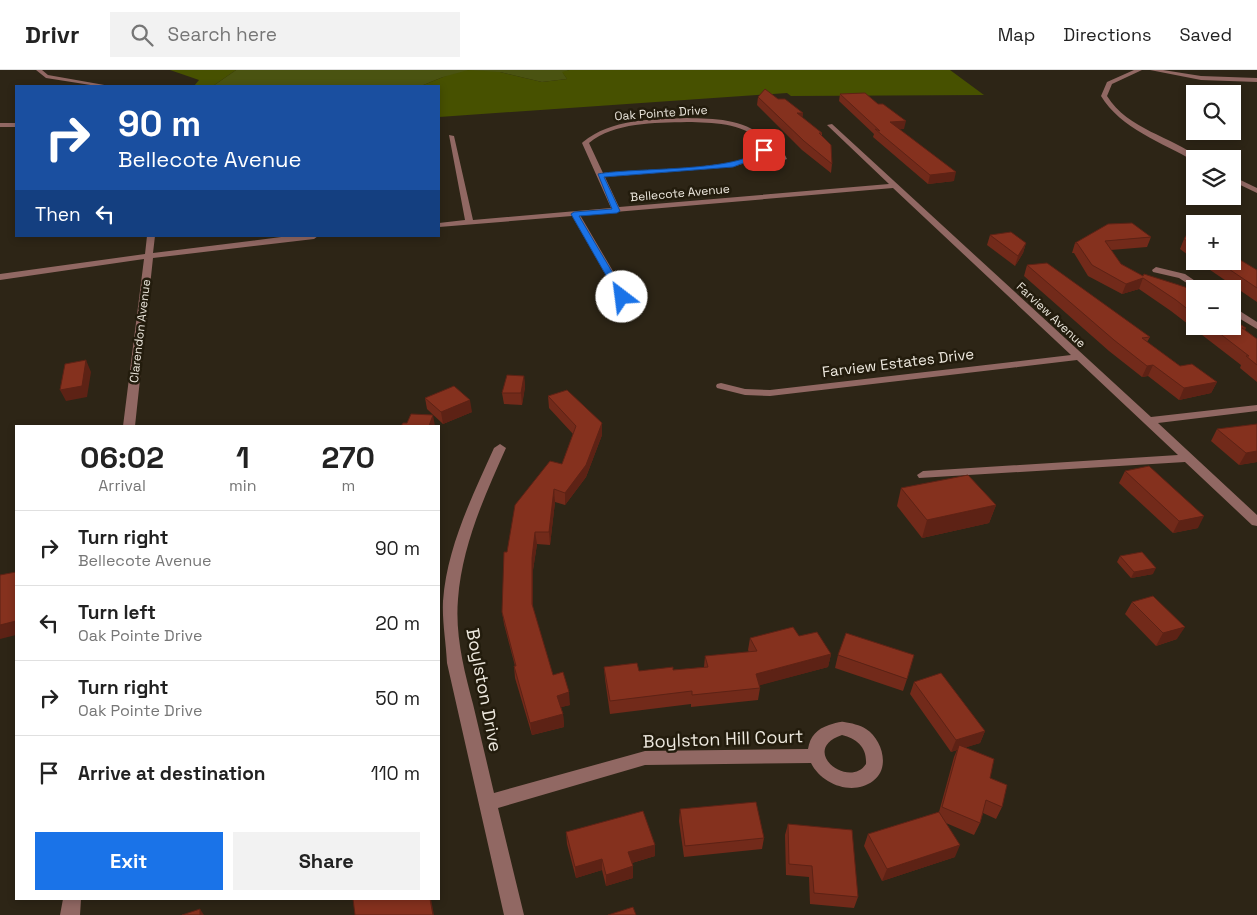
<!DOCTYPE html>
<html lang="en">
<head>
<meta charset="utf-8">
<style>
  body { margin:0; font-family:"Space Grotesk",sans-serif; background:#f2f2f2; color:#222; height:100vh; display:flex; flex-direction:column; font-size:19px; white-space:nowrap }
  * { box-sizing:border-box; margin:0 }
  p { font-size:16px; color:#767676 }
  .icon { flex:none; width:28px; height:28px; fill:none; stroke:currentColor; stroke-width:2; stroke-linecap:round; stroke-linejoin:round }
  .map { position:relative; flex:1; overflow:hidden }
  .panel { position:absolute; left:15px; top:355px; width:425px; height:475px; display:flex; flex-direction:column; background:#fff; border-radius:0px; box-shadow:0 2px 8px #0003 }
  .panel>* { flex:none }
  .banner { position:absolute; left:15px; top:15px; width:425px; height:152px; border-radius:0px; box-shadow:0 2px 8px #0003; background:#1a4fa0; color:#fff; overflow:hidden }
  .buttons { position:absolute; left:1186px; top:15px; display:grid; gap:10px }
  .buttons a { display:grid; place-items:center; width:55px; height:55px; border-radius:0px; background:#fff; box-shadow:0 2px 8px #0003; font-size:25px }
  .pin { position:absolute; display:grid; place-items:center; width:42px; height:42px; color:#fff; margin:-21px; border-radius:10px; box-shadow:0 2px 8px #0006 }
  .me { position:absolute; width:55px; margin:-28px; rotate:330deg; stroke-linejoin:round; filter:drop-shadow(0 0 4px #0008) }
  .turn { display:flex; align-items:center; gap:18px; height:105px; padding:0 20px; font-size:22px }
  .turn .icon { width:65px; height:65px; stroke-width:2.5 }
  .turn b { display:block; font-size:35px; line-height:42px }
  .then { display:flex; align-items:center; height:48px; padding:0 20px; background:#0003; gap:10px; font-size:19px }
  .eta { display:flex; justify-content:space-evenly; align-items:center; height:85px; text-align:center }
  .eta b { font-size:30px; font-weight:700; line-height:35px }
  .cta { display:flex; gap:10px; margin-top:auto; padding:10px 20px }
  .cta a { flex:1; height:58px; border-radius:0px; background:#1a73e8; color:#fff; font-size:20px; font-weight:700; line-height:58px; text-align:center }
  .cta a+a { background:#f2f2f2; color:#222 }
  ul { padding:0; list-style:none }
  li { display:flex; align-items:center; gap:15px; height:75px; padding:0 20px; border-top:1px solid #e0e0e0 }
  li div { flex:1 }
  li b { display:block; font-size:19px }
  li em { font-style:normal }
  header { display:flex; align-items:center; gap:30px; box-sizing:border-box; height:70px; padding:0 25px; background:#fff; border-bottom:1px solid #e0e0e0 }
  header strong { font-size:24px }
  nav { display:flex; gap:28px; margin-inline-start:auto; font-size:18px }
  .search { width:350px; height:45px; background:#f2f2f2; display:flex; align-items:center; gap:12px; box-sizing:border-box; padding:0 18px; border-radius:0px; color:#767676; font-size:19px }
  .map>svg:first-child { display:block }
</style>
</head>
<body>
<header>
<strong>Drivr</strong>
<div class="search"><svg class="icon" aria-label="search" viewBox="0 0 24 24"><circle cx="10" cy="10" r="6"/><path d="M15 15l6 6"/></svg>Search here</div>
<nav><a>Map</a><a>Directions</a><a>Saved</a></nav>
</header>
<div class="map">
<svg width="1257" height="845" viewBox="0 0 1257 845">
  <rect width="100%" height="100%" fill="#2d2516"/>
  <path fill="#4a5311" d="M 236,0 L 569,0 L 563,3 L 567,9 L 542,12 L 500,2 L 443,7 L 421,16 L 213,16 Z"/>
  <g fill="#475100">
    <path d="M 170,0 L 236,0 L 213,16 L 194,16 L 199,10 Z"/>
    <path d="M 468,0 L 500,2 L 542,12 L 567,9 L 562,2 L 569,0 L 950,0 L 984,25 L 791,26 L 787,23 L 439,47 L 439,16 L 421,16 L 443,7 Z"/>
  </g>
  <g fill="none" stroke-linecap="round" stroke-linejoin="round">
    <g fill="#916863" fill-rule="evenodd">
      <path d="M 36,0 L 42,0 L 48,5 L 110,16 L 97,16 L 46,8 Z"/>
      <path d="M 1134,0 L 1142,0 L 1112,14 L 1107,26 C 1128,60 1172,66 1200,89 L 1195,89 L 1194,91 C 1163,73 1120,58 1101,26 L 1107,12 Z"/>
      <path d="M 1150,0 L 1163,0 L 1201,6 L 1257,8 L 1257,12 L 1201,10 Z"/>
      <path d="M 687,48 C 715,49 745,48 766,70 L 768,79 L 784,83 L 787,89 L 771,95 L 751,91 L 733,97 L 605,107 L 619,137 L 889,114 L 827,55 L 832,54 L 1151,347 L 1257,335 L 1257,341 L 1158,353 L 1257,445 L 1257,456 L 1252,455 L 1185,392 L 919,408 L 917,405 L 923,401 L 1178,385 L 1077,290 L 770,326 L 745,325 L 717,318 L 716,316 L 717,314 L 721,313 L 745,319 L 770,320 L 1071,285 L 893,118 L 580,145 L 637,242 L 632,245 L 627,242 L 572,146 L 439,157 L 439,153 L 465,150 L 449,65 L 454,66 L 473,150 L 611,138 L 582,73 L 583,72 C 611,49 652,49 687,48 ZM 687,52 C 713,53 741,52 761,71 C 761,76 761,79 758,82 C 743,99 630,101 603,103 L 589,73 C 615,52 654,53 687,52 ZM 765,83 L 778,86 L 779,88 L 771,91 L 758,88 Z"/>
      <rect x="0" y="53" width="16" height="4"/>
      <path d="M 1232,106 L 1257,118 L 1257,123 L 1232,111 Z"/>
      <path d="M 147,166 L 155,166 L 153,183 L 289,166 L 318,166 L 314,169 L 153,188 L 135,356 L 123,356 L 144,189 L 0,210 L 0,204 L 145,184 Z"/>
      <path d="M 1156,197 L 1185,204 L 1207,219 L 1196,219 L 1179,208 L 1153,202 L 1152,200 Z"/>
      <path d="M 1232,236 L 1257,252 L 1257,259 L 1232,244 Z"/>
      <path d="M 500,374 L 506,378 C 484,427 462,476 458,529 C 455,565 464,600 473,634 C 480,664 487,693 494,723 L 645,681 L 808,679 C 810,666 817,659 829,655 C 834,654 839,651 844,652 C 851,653 860,655 866,659 C 882,669 891,698 873,711 C 853,726 822,715 811,693 L 645,695 L 498,738 L 524,845 L 504,845 L 447,593 C 446,572 442,552 443,531 C 447,477 472,427 494,378 ZM 842,665 C 857,669 867,677 866,694 C 849,720 798,680 842,665 Z"/>
      <path d="M 63,829 L 81,829 L 80,845 L 60,845 Z"/>
    </g>
  </g>
  <g fill="#722a1a">
    <path d="M 840,24 L 878,34 L 904,59 L 899,59 L 954,111 L 928,114 L 873,67 L 874,64 L 839,31 Z"/>
    <path d="M 758,27 L 778,29 L 803,43 L 802,48 L 822,63 L 822,66 L 832,94 L 831,103 L 802,80 L 757,35 Z"/>
    <path d="M 1195,161 L 1195,190 L 1180,179 L 1184,169 Z"/>
    <path d="M 990,165 L 1026,173 L 1023,183 L 1015,196 L 987,175 Z"/>
    <path d="M 1151,167 L 1147,177 L 1111,180 L 1121,194 L 1143,206 L 1195,224 L 1195,256 L 1232,256 L 1246,258 L 1245,260 L 1257,269 L 1257,312 L 1240,298 L 1241,295 L 1171,241 L 1139,219 L 1122,224 L 1088,206 L 1074,183 L 1072,183 L 1075,173 Z"/>
    <path d="M 1197,191 L 1232,191 L 1257,200 L 1257,232 Z"/>
    <path d="M 1027,195 L 1150,267 L 1147,272 L 1180,296 L 1217,312 L 1211,323 L 1179,330 L 1148,306 L 1142,307 L 1109,281 L 1024,206 Z"/>
    <path d="M 524,306 L 525,317 L 522,335 L 504,334 L 502,323 Z"/>
    <path d="M 548,326 L 602,353 L 602,365 L 586,407 L 565,435 L 555,432 L 550,475 L 537,474 L 533,500 L 533,538 L 553,605 L 570,635 L 561,637 L 563,644 L 564,657 L 532,665 L 515,608 L 514,596 L 515,596 L 504,554 L 502,542 L 507,482 L 562,394 L 573,364 L 549,338 Z"/>
    <path d="M 425,328 L 472,342 L 443,354 L 427,339 Z"/>
    <path d="M 1257,354 L 1257,392 L 1239,395 L 1211,371 L 1217,359 Z"/>
    <path d="M 1125,401 L 1198,458 L 1173,463 L 1119,413 Z"/>
    <path d="M 901,418 L 996,435 L 989,453 L 922,468 L 897,436 Z"/>
    <path d="M 1120,486 L 1153,504 L 1131,508 L 1117,492 Z"/>
    <path d="M 1132,532 L 1177,569 L 1156,576 L 1125,544 Z"/>
    <path d="M 799,566 L 831,584 L 828,597 L 759,615 L 760,618 L 758,630 L 691,637 L 691,634 L 610,644 L 605,609 L 604,597 L 639,601 L 673,600 L 704,597 L 705,586 L 749,582 L 748,580 L 750,568 Z"/>
    <path d="M 838,585 L 907,609 L 903,621 L 835,598 Z"/>
    <path d="M 914,612 L 985,661 L 980,673 L 966,677 L 990,708 L 1002,737 L 996,749 L 983,743 L 980,753 L 974,765 L 946,753 L 955,787 L 882,811 L 864,776 L 868,764 L 939,742 L 954,687 L 957,680 L 951,682 L 910,624 Z"/>
    <path d="M 680,739 L 764,768 L 762,779 L 684,787 L 679,751 Z"/>
    <path d="M 788,754 L 858,827 L 854,838 L 810,834 L 809,807 L 786,805 L 785,765 Z"/>
    <path d="M 566,762 L 655,775 L 655,786 L 632,793 L 633,808 L 606,816 L 602,800 L 576,808 L 567,774 Z"/>
  </g>
  <g fill="#5d2215">
    <path d="M 797,43 L 803,43 L 802,51 Z"/>
    <path d="M 906,51 L 904,59 L 889,60 L 890,52 Z"/>
    <path d="M 956,102 L 954,111 L 928,114 L 930,105 Z"/>
    <path d="M 1026,173 L 1023,183 L 1015,196 L 1018,186 Z"/>
    <path d="M 1143,208 L 1139,219 L 1122,224 L 1126,214 Z"/>
    <path d="M 86,290 L 91,302 L 87,327 L 66,331 L 60,320 Z"/>
    <path d="M 1153,295 L 1148,306 L 1142,307 L 1147,296 Z"/>
    <path d="M 524,306 L 525,317 L 522,335 L 521,323 Z"/>
    <path d="M 1217,312 L 1211,323 L 1179,330 L 1184,318 Z"/>
    <path d="M 470,330 L 472,342 L 443,354 L 441,342 Z"/>
    <path d="M 433,345 L 435,356 L 429,356 Z"/>
    <path d="M 602,353 L 602,365 L 586,407 L 565,435 L 565,423 Z"/>
    <path d="M 1257,381 L 1257,392 L 1239,395 L 1246,383 Z"/>
    <path d="M 554,419 L 555,432 L 550,475 L 549,462 Z"/>
    <path d="M 996,435 L 989,453 L 922,468 L 927,450 Z"/>
    <path d="M 1204,446 L 1198,458 L 1173,463 L 1179,451 Z"/>
    <path d="M 535,462 L 537,474 L 533,500 L 533,546 L 532,534 L 532,488 Z"/>
    <path d="M 1156,498 L 1153,504 L 1131,508 L 1134,502 Z"/>
    <path d="M 16,551 L 16,565 L 0,569 L 0,555 Z"/>
    <path d="M 1185,557 L 1177,569 L 1156,576 L 1163,563 Z"/>
    <path d="M 831,584 L 828,597 L 754,617 L 756,604 Z"/>
    <path d="M 569,622 L 570,635 L 558,638 L 557,626 Z"/>
    <path d="M 563,644 L 564,657 L 532,665 L 530,653 Z"/>
    <path d="M 985,661 L 980,673 L 958,680 L 959,675 L 957,680 L 951,682 L 956,670 Z"/>
    <path d="M 655,775 L 655,786 L 628,794 L 628,782 Z"/>
    <path d="M 960,775 L 955,787 L 882,811 L 887,799 Z"/>
    <path d="M 602,789 L 602,800 L 576,808 L 575,797 Z"/>
    <path d="M 633,796 L 633,808 L 606,816 L 606,805 Z"/>
    <path d="M 430,829 L 431,829 L 434,845 L 433,845 Z"/>
    <path d="M 200,839 L 204,845 L 200,845 Z"/>
  </g>
  <g fill="#85311e" stroke="#5d2215">
    <path d="M 765,19 L 778,29 L 785,29 L 803,43 L 797,43 L 822,63 L 819,63 L 831,75 L 832,94 L 804,71 L 758,27 Z"/>
    <path d="M 865,23 L 878,34 L 883,34 L 906,51 L 890,52 L 956,102 L 930,105 L 875,59 L 880,61 L 840,24 Z"/>
    <path d="M 1132,153 L 1151,167 L 1105,171 L 1121,194 L 1143,206 L 1144,204 L 1185,217 L 1195,224 L 1195,245 L 1176,230 L 1143,208 L 1126,214 L 1092,195 L 1077,173 L 1075,173 L 1108,154 Z"/>
    <path d="M 1191,158 L 1195,161 L 1195,176 L 1184,169 Z"/>
    <path d="M 1011,162 L 1026,173 L 1018,186 L 990,165 Z"/>
    <path d="M 1232,185 L 1257,200 L 1257,218 L 1217,191 L 1232,191 Z"/>
    <path d="M 1047,193 L 1150,267 L 1142,268 L 1180,296 L 1192,294 L 1217,312 L 1184,318 L 1153,295 L 1147,296 L 1114,270 L 1027,195 Z"/>
    <path d="M 1232,249 L 1246,258 L 1242,258 L 1257,269 L 1257,295 L 1246,286 L 1249,286 L 1210,256 L 1232,256 Z"/>
    <path d="M 86,290 L 82,316 L 60,320 L 65,294 Z"/>
    <path d="M 507,305 L 524,306 L 521,323 L 502,323 Z"/>
    <path d="M 454,316 L 470,330 L 441,342 L 425,328 Z"/>
    <path d="M 567,320 L 602,353 L 586,395 L 565,423 L 554,419 L 549,462 L 535,462 L 532,488 L 532,534 L 553,605 L 563,602 L 569,622 L 557,626 L 563,644 L 530,653 L 514,596 L 516,596 L 502,542 L 504,482 L 507,482 L 515,435 L 550,391 L 562,394 L 576,356 L 548,326 Z"/>
    <path d="M 411,344 L 433,345 L 429,356 L 401,356 L 403,353 L 407,353 Z"/>
    <path d="M 1257,354 L 1257,381 L 1246,383 L 1217,359 Z"/>
    <path d="M 1149,396 L 1204,446 L 1179,451 L 1125,401 Z"/>
    <path d="M 968,405 L 996,435 L 927,450 L 901,418 Z"/>
    <path d="M 1142,482 L 1156,498 L 1134,502 L 1120,486 Z"/>
    <path d="M 16,502 L 16,551 L 0,555 L 0,505 Z"/>
    <path d="M 1153,526 L 1185,557 L 1163,563 L 1132,532 Z"/>
    <path d="M 793,557 L 799,566 L 817,562 L 831,584 L 756,604 L 760,618 L 692,625 L 692,621 L 610,631 L 604,597 L 637,593 L 639,601 L 673,597 L 673,600 L 708,597 L 705,586 L 757,581 L 750,568 Z"/>
    <path d="M 846,563 L 914,585 L 907,609 L 838,585 Z"/>
    <path d="M 941,603 L 985,661 L 956,670 L 914,612 Z"/>
    <path d="M 959,675 L 994,689 L 990,708 L 1007,715 L 1002,737 L 986,730 L 980,753 L 942,737 Z"/>
    <path d="M 756,732 L 764,768 L 685,776 L 680,739 Z"/>
    <path d="M 643,741 L 655,775 L 628,782 L 633,796 L 606,805 L 602,789 L 575,797 L 566,762 Z"/>
    <path d="M 939,742 L 960,775 L 887,799 L 868,764 Z"/>
    <path d="M 788,754 L 852,760 L 858,827 L 814,823 L 812,796 L 789,794 Z"/>
    <path d="M 353,829 L 430,829 L 433,845 L 355,845 Z"/>
    <path d="M 633,837 L 636,845 L 608,845 Z"/>
    <path d="M 200,839 L 200,845 L 182,845 Z"/>
  </g>
  <path fill="#1a73e8" stroke="#114b97" d="M 762,78 L 767,80 L 762,86 L 733,97 L 604,107 L 620,141 L 617,143 L 579,146 L 627,227 L 619,228 L 571,144 L 574,142 L 612,139 L 598,104 C 633,97 742,103 762,78 Z"/>
  <g text-anchor="middle" stroke-width="5" stroke-linejoin="round" paint-order="stroke">
    <g font-size="12" fill="#ede8de" stroke="#231c0d">
      <text transform="translate(661 43) rotate(-4)" y="4">Oak Pointe Drive</text>
      <text transform="translate(680 123) rotate(-5)" y="4">Bellecote Avenue</text>
      <text transform="translate(1051 245) rotate(43)" y="4">Farview Avenue</text>
      <text transform="translate(140 261) rotate(-83)" y="4">Clarendon Avenue</text>
    </g>
    <g font-size="15" fill="#ede8de" stroke="#231c0d">
      <text transform="translate(898 293) rotate(-7)" y="5">Farview Estates Drive</text>
    </g>
    <g font-size="18" fill="#ede8de" stroke="#231c0d">
      <text transform="translate(484 620) rotate(79)" y="6">Boylston Drive</text>
      <text transform="translate(723 669) rotate(-2)" y="6">Boylston Hill Court</text>
    </g>
  </g>
</svg>
<div class="buttons">
<a><svg class="icon" aria-label="search" viewBox="0 0 24 24"><circle cx="10" cy="10" r="6"/><path d="M15 15l6 6"/></svg></a>
<a><svg class="icon" aria-label="layers" viewBox="0 0 24 24"><path d="M12 4l9 5-9 5-9-5zM3 14l9 5 9-5"/></svg></a>
<a>+</a>
<a>−</a>
</div>
<div class="pin" style="left:764px;top:80px;background:#d93025"><svg class="icon" aria-label="arrive" viewBox="0 0 24 24"><path d="M6 21V4h12l-3 4 3 4H6"/></svg></div>
<svg class="me" style="left:622px;top:227px" viewBox="-20 -20 40 40"><circle r="19" fill="#fff"/><path d="M0-13L10 11 0 6-10 11z" fill="#1a73e8"/></svg>
<div class="banner">
<div class="turn"><svg class="icon" aria-label="right" viewBox="0 0 24 24"><path d="M7 20v-9h11M14 6l5 5-5 5"/></svg><div><b>90 m</b>Bellecote Avenue</div></div>
<div class="then">Then<svg class="icon" aria-label="left" viewBox="0 0 24 24"><path d="M17 20v-9H6M10 6l-5 5 5 5"/></svg></div>
</div>
<section class="panel">
<div class="eta">
<div><b>06:02</b><p>Arrival</p></div>
<div><b>1</b><p>min</p></div>
<div><b>270</b><p>m</p></div>
</div>
<ul>
<li><svg class="icon" aria-label="right" viewBox="0 0 24 24"><path d="M7 20v-9h11M14 6l5 5-5 5"/></svg><div><b>Turn right</b><p>Bellecote Avenue</p></div><em>90 m</em></li>
<li><svg class="icon" aria-label="left" viewBox="0 0 24 24"><path d="M17 20v-9H6M10 6l-5 5 5 5"/></svg><div><b>Turn left</b><p>Oak Pointe Drive</p></div><em>20 m</em></li>
<li><svg class="icon" aria-label="right" viewBox="0 0 24 24"><path d="M7 20v-9h11M14 6l5 5-5 5"/></svg><div><b>Turn right</b><p>Oak Pointe Drive</p></div><em>50 m</em></li>
<li><svg class="icon" aria-label="arrive" viewBox="0 0 24 24"><path d="M6 21V4h12l-3 4 3 4H6"/></svg><div><b>Arrive at destination</b></div><em>110 m</em></li>
</ul>
<div class="cta"><a>Exit</a><a>Share</a></div>
</section>
</div>
</body>
</html>
